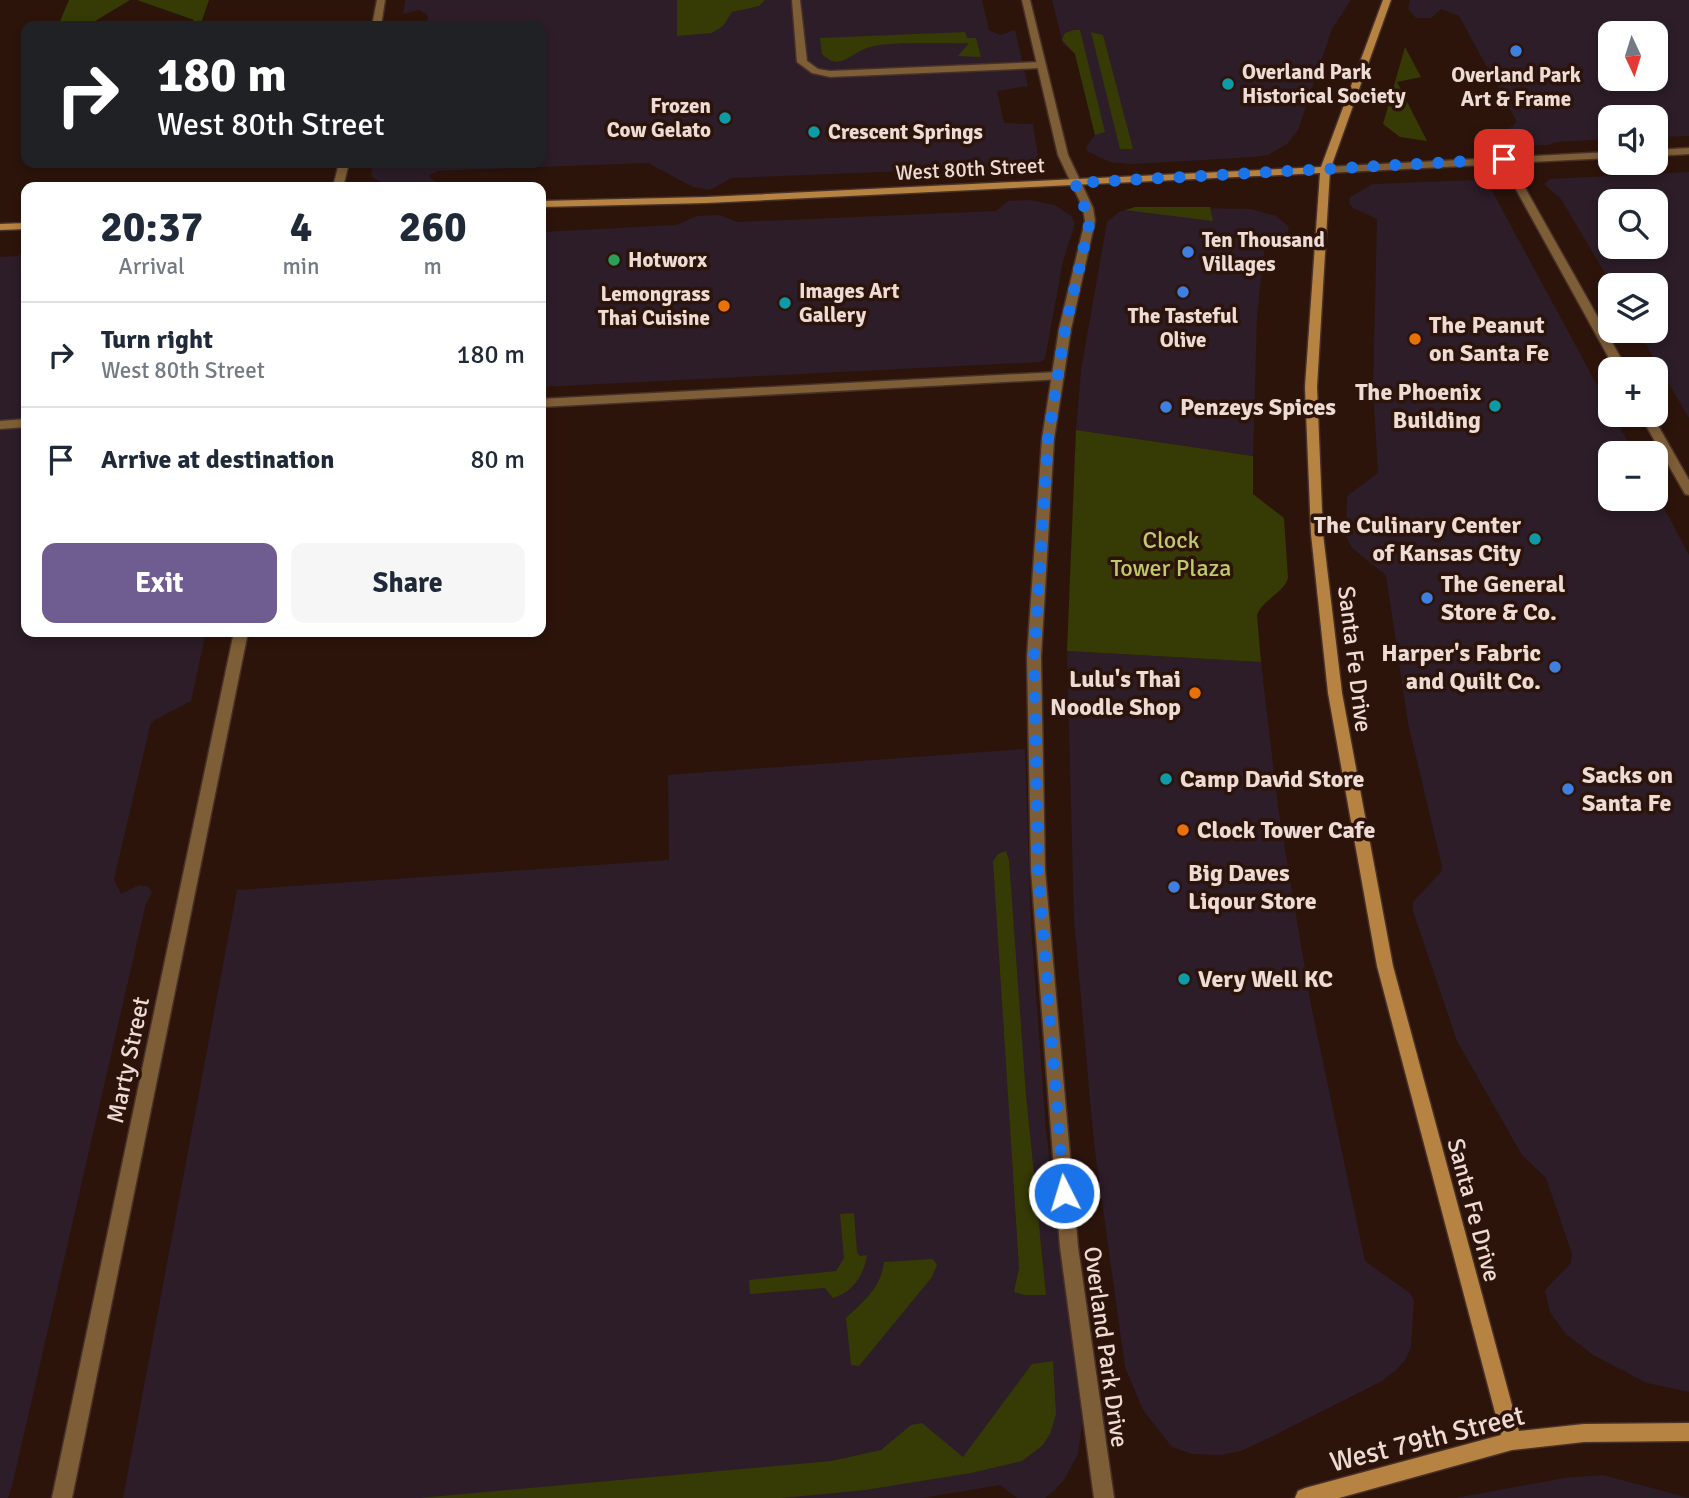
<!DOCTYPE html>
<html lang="en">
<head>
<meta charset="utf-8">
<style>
  body { margin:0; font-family:Signika,sans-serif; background:#f6f6f7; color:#1f2937; height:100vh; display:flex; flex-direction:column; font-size:26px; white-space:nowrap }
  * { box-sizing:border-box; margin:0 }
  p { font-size:23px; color:#747a83 }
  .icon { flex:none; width:38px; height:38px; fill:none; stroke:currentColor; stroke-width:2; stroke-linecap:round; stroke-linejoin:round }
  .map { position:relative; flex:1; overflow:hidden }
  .panel { position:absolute; left:21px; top:182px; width:525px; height:455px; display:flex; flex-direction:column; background:#fff; border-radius:14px; box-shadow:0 4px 10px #0003 }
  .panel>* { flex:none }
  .guide { position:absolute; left:21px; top:21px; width:525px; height:147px; border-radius:14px; box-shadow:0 4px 10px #0003; background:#202124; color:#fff; overflow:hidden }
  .needle { width:46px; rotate:176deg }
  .buttons { position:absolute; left:1598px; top:21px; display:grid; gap:14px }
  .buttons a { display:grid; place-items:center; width:70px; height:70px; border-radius:14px; background:#fff; box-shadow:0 4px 10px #0003; font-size:35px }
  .pin { position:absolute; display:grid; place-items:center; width:60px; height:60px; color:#fff; margin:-30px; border-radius:14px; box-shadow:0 4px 10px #0006 }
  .me { position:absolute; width:77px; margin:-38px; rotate:355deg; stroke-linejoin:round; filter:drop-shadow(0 0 5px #0008) }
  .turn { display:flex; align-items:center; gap:24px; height:147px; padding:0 21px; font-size:32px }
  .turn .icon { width:91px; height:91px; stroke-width:2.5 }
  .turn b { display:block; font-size:49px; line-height:60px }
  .eta { display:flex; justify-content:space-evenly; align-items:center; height:119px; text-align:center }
  .eta b { font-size:42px; font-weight:700; line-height:49px }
  .cta { display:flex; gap:14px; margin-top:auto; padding:14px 21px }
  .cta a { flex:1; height:80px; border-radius:14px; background:#6f5d91; color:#fff; font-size:28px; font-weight:700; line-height:80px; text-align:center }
  .cta a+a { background:#f6f6f7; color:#1f2937 }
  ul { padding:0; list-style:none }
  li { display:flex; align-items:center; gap:21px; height:105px; padding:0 21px; border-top:2px solid #e0e1e3 }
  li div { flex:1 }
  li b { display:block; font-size:26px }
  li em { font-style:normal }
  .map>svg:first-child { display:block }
</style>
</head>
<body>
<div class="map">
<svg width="1689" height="1498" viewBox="0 0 1689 1498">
  <rect width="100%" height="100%" fill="#2c140b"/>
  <g fill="#2c1d28" fill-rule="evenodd">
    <path d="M 405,0 L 982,0 L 989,30 L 1000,35 L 1015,30 L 1028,86 L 997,91 L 1004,123 L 1033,124 L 1038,157 L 1027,169 L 1012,174 L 980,168 L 732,178 L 710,190 L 693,187 L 648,163 L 437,171 L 428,176 L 442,187 L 391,187 L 372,177 L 371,163 L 541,163 L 541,26 L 426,26 L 428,15 L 419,10 L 403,14 Z"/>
    <path d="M 1052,0 L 1351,0 L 1332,29 L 1298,130 L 1287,144 L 1268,155 L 1255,157 L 1132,164 L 1110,162 L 1087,151 L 1086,147 L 1095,135 L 1075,54 L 1063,44 Z"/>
    <path d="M 1410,0 L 1689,0 L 1689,136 L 1656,137 L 1656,117 L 1610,117 L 1610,139 L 1557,142 L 1548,145 L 1503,145 L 1498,138 L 1517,122 L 1459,16 L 1441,9 L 1431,18 L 1416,18 L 1408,9 ZM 1610,33 L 1656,33 L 1656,79 L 1610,79 Z"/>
    <path d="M 1689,172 L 1689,418 L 1638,331 L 1656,331 L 1656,285 L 1612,285 L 1561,199 L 1544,184 L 1550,179 ZM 1610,201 L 1656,201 L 1656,247 L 1610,247 Z"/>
    <path d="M 1475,180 L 1491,189 L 1610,409 L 1610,415 L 1613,415 L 1634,453 L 1610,453 L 1610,499 L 1656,499 L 1656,493 L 1689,555 L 1689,1392 L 1647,1383 L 1593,1355 L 1566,1334 L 1550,1312 L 1545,1290 L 1571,1263 L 1572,1254 L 1546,1178 L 1522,1155 L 1457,1041 L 1413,911 L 1413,902 L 1441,872 L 1442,866 L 1408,723 L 1386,575 L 1352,548 L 1346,536 L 1347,496 L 1378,473 L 1373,389 L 1377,219 L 1353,208 L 1349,203 L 1350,197 L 1373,184 Z"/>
    <path d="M 1029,200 L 1055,205 L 1071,216 L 1075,224 L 1063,261 L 1045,359 L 1040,362 L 541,387 L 541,232 L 676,225 L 697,216 L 720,215 L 737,222 L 996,211 L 1008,201 Z"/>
    <path d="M 1135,207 L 1251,209 L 1276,216 L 1289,227 L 1287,234 L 1265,244 L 1257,315 L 1253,456 L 1076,430 L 1081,370 L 1107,222 L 1119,212 Z"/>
    <path d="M 26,251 L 26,632 L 206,632 L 191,701 L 151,722 L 114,879 L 121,894 L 139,885 L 149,887 L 152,893 L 146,903 L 12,1486 L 8,1498 L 0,1498 L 0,257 L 18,256 Z"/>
    <path d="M 1067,651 L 1261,662 L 1278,807 L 1311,1005 L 1365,1261 L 1410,1293 L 1414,1301 L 1411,1347 L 1405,1360 L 1396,1370 L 1382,1381 L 1273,1436 L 1241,1451 L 1221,1455 L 1192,1454 L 1172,1447 L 1143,1410 L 1125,1367 L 1094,1144 L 1074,920 Z"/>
    <path d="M 1025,749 L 1031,927 L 1046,1130 L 1082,1423 L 1078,1454 L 1064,1480 L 1053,1492 L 1045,1498 L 1017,1498 L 1000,1485 L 922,1498 L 123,1498 L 237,890 L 669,860 L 668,775 Z"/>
    <path d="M 1603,1475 L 1689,1498 L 1456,1498 L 1564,1478 Z"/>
  </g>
  <g fill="#363a04">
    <path d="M 69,0 L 130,0 L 87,26 L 58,26 Z"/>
    <path d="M 137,0 L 209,0 L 200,26 L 186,26 L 194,20 Z"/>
    <path d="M 677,0 L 765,0 L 759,6 L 732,12 L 723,26 L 712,33 L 677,36 Z"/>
    <path d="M 1074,30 L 1080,30 L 1105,132 L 1095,135 L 1075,54 L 1062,40 L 1065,33 Z"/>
    <path d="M 965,32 L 967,38 L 976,38 L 981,57 L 958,56 L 969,43 C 944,44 893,41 870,47 C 852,51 841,73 822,54 L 820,38 Z"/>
    <path d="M 1091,32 L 1103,35 L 1133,149 L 1120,149 Z"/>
    <path d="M 1405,47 L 1421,77 L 1397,82 L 1427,141 L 1400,137 L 1383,124 Z"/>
    <path d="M 1135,207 L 1210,207 L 1213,221 L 1125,210 Z"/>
    <path d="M 1076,430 L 1253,456 L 1253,494 L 1284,518 L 1288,578 C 1283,594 1263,599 1257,615 L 1261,662 L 1067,651 Z"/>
    <path d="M 1006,851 L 1009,860 L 1026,1095 L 1046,1295 L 1024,1295 L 1014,1292 L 1019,1268 L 993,861 L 998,854 Z"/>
    <path d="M 854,1213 L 857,1252 L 860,1256 L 867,1255 C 864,1275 853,1292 833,1298 L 825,1288 L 750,1294 L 749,1280 L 836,1271 L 844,1258 L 840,1214 Z"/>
    <path d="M 933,1259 L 937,1265 L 932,1277 L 859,1366 L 851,1365 L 846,1318 C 864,1301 881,1288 884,1262 Z"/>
    <path d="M 1053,1361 L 1056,1414 L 1050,1434 L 1042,1446 L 1022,1461 L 971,1473 L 865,1490 L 783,1498 L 419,1498 L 831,1461 L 881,1450 L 911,1425 L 922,1423 L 963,1457 L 1032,1364 Z"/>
  </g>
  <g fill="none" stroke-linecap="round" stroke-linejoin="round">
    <defs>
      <g id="lane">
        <path d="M 792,0 L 800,0 L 807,61 L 818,69 L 830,71 L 1041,62 L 1046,65 L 1041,68 L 830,77 L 812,73 L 797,62 Z"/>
        <path d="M 1058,372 L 1064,376 L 1062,379 L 541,407 L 541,399 Z"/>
        <path d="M 26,419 L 26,427 L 0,429 L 0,421 Z"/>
      </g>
      <g id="street">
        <path d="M 377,0 L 385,0 L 381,26 L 372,26 Z"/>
        <path d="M 1022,0 L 1030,0 L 1068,155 L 1093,208 L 1095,221 L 1071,329 L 1054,439 L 1041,657 L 1045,870 L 1078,1247 L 1114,1498 L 1094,1498 L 1060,1247 L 1031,870 L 1027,657 L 1042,439 L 1059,329 L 1085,221 L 1083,208 L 1058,155 Z"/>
        <path d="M 1689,148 L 1689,154 L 1656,156 L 1656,150 Z"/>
        <path d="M 1610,152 L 1610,158 L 1511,163 L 1627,369 L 1615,369 L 1502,164 L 1325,173 L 1320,170 L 1325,167 Z"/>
        <path d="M 339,163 L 349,163 L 343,187 L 333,187 Z"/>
        <path d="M 1640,415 L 1652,415 L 1689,480 L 1689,495 L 1685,494 Z"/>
        <path d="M 234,632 L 248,632 L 72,1498 L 52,1498 Z"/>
      </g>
      <g id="secondary">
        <path d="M 1383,0 L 1391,0 L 1330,170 L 1317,387 L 1323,534 L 1342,693 L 1393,966 L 1519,1431 L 1584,1424 L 1689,1423 L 1689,1441 L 1584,1442 L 1512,1450 L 1339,1498 L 1295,1498 L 1298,1491 L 1305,1488 L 1501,1435 L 1377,966 L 1328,693 L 1311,534 L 1305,387 L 1320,173 L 706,203 L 541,207 L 541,201 L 706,197 L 1321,167 Z"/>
        <path d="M 26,223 L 26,229 L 0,230 L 0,224 Z"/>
      </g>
    </defs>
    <use href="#lane" stroke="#473027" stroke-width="3"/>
    <use href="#street" stroke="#473027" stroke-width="3"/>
    <use href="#secondary" stroke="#473027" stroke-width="3"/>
    <use href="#lane" fill="#7e5e37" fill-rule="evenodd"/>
    <use href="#street" fill="#7e5e37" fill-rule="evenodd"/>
    <use href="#secondary" fill="#b78343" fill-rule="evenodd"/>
  </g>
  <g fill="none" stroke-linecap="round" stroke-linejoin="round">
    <path stroke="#1a73e8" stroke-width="12" stroke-dasharray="0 21.6" d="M 1064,1193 L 1038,870 L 1034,657 L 1048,439 L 1065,329 L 1090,221 L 1075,183 L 1504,159"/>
  </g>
  <g fill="#3f7fe0" stroke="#2c140b" stroke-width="2.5">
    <circle cx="1516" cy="51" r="7"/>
    <circle cx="1188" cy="252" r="7"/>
    <circle cx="1183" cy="292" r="7"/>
    <circle cx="1166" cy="407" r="7"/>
    <circle cx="1427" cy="598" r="7"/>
    <circle cx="1555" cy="667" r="7"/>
    <circle cx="1568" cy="789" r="7"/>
    <circle cx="1174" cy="887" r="7"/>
  </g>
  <g fill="#0f9aa8" stroke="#2c140b" stroke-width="2.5">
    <circle cx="1228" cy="84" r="7"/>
    <circle cx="725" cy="118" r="7"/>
    <circle cx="814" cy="132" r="7"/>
    <circle cx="785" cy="303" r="7"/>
    <circle cx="1495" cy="406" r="7"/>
    <circle cx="1535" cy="539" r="7"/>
    <circle cx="1166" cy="779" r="7"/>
    <circle cx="1184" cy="979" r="7"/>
  </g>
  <circle fill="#2e9e5b" stroke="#2c140b" stroke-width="2.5" cx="614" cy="260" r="7"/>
  <g fill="#e8710a" stroke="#2c140b" stroke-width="2.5">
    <circle cx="724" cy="306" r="7"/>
    <circle cx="1415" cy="339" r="7"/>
    <circle cx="1195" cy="693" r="7"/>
    <circle cx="1183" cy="830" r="7"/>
  </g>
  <g text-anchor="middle" stroke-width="7" stroke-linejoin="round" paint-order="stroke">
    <g font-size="21" font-weight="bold" fill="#eddbd4" stroke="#2c140b" text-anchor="start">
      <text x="1242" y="79">Overland Park<tspan x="1242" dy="24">Historical Society</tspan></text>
      <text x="1516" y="82" text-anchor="middle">Overland Park<tspan x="1516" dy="24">Art &amp; Frame</tspan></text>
      <text x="711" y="113" text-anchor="end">Frozen<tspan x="711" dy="24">Cow Gelato</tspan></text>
      <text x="828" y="139">Crescent Springs</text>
      <text x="1202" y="247">Ten Thousand<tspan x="1202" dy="24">Villages</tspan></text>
      <text x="628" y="267">Hotworx</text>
      <text x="799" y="298">Images Art<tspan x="799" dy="24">Gallery</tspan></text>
      <text x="710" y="301" text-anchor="end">Lemongrass<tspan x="710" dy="24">Thai Cuisine</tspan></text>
      <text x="1183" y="323" text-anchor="middle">The Tasteful<tspan x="1183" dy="24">Olive</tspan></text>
    </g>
    <g font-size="21" fill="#eddbd4" stroke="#2c140b">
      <text transform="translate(970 169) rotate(-3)" y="7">West 80th Street</text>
    </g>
    <g font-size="24" font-weight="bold" fill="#eddbd4" stroke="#2c140b" text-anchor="start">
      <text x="1429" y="333">The Peanut<tspan x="1429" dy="28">on Santa Fe</tspan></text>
      <text x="1481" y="400" text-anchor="end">The Phoenix<tspan x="1481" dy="28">Building</tspan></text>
      <text x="1180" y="415">Penzeys Spices</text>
      <text x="1521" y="533" text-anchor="end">The Culinary Center<tspan x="1521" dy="28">of Kansas City</tspan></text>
      <text x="1441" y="592">The General<tspan x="1441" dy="28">Store &amp; Co.</tspan></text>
      <text x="1541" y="661" text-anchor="end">Harper's Fabric<tspan x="1541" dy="28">and Quilt Co.</tspan></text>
      <text x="1181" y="687" text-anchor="end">Lulu's Thai<tspan x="1181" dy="28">Noodle Shop</tspan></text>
      <text x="1582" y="783">Sacks on<tspan x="1582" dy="28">Santa Fe</tspan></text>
      <text x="1180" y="787">Camp David Store</text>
      <text x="1197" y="838">Clock Tower Cafe</text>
      <text x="1188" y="881">Big Daves<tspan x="1188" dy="28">Liqour Store</tspan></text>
      <text x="1198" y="987">Very Well KC</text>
    </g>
    <g font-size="24" fill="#bfca6a" stroke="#2c140b">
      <text x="1171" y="548">Clock<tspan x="1171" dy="28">Tower Plaza</tspan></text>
    </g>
    <g font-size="24" fill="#eddbd4" stroke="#2c140b">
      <text transform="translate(1355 659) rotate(83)" y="8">Santa Fe Drive</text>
      <text transform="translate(128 1060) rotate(-78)" y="8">Marty Street</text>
      <text transform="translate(1474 1210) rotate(75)" y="8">Santa Fe Drive</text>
      <text transform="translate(1106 1347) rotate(82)" y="8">Overland Park Drive</text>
    </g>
    <g font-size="28" fill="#eddbd4" stroke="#2c140b">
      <text transform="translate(1427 1438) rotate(-14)" y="10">West 79th Street</text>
    </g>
  </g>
</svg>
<div class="buttons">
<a><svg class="needle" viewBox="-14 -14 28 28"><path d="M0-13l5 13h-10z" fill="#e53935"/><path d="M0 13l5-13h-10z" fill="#747a83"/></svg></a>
<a><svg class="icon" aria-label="sound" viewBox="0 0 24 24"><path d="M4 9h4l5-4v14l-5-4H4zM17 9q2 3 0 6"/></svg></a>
<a><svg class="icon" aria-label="search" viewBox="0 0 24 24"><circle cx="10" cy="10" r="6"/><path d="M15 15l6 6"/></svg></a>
<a><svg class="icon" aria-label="layers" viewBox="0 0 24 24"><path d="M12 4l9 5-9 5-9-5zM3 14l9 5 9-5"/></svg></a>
<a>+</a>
<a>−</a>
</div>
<div class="pin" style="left:1504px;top:159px;background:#d93025"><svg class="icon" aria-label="arrive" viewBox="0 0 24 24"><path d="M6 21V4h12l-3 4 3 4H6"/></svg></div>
<svg class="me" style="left:1064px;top:1193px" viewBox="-20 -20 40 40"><circle r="17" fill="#1a73e8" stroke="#fff" stroke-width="3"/><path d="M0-11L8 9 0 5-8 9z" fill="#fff"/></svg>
<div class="guide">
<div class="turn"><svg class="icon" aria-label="right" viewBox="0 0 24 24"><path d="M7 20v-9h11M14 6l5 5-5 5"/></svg><div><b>180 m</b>West 80th Street</div></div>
</div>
<section class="panel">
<div class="eta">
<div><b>20:37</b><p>Arrival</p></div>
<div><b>4</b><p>min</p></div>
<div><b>260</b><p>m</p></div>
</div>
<ul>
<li><svg class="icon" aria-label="right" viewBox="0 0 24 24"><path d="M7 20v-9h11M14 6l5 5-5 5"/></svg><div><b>Turn right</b><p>West 80th Street</p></div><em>180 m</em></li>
<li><svg class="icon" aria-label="arrive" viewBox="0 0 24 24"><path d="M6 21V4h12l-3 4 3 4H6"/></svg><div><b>Arrive at destination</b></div><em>80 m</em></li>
</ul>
<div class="cta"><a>Exit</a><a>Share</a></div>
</section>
</div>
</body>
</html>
